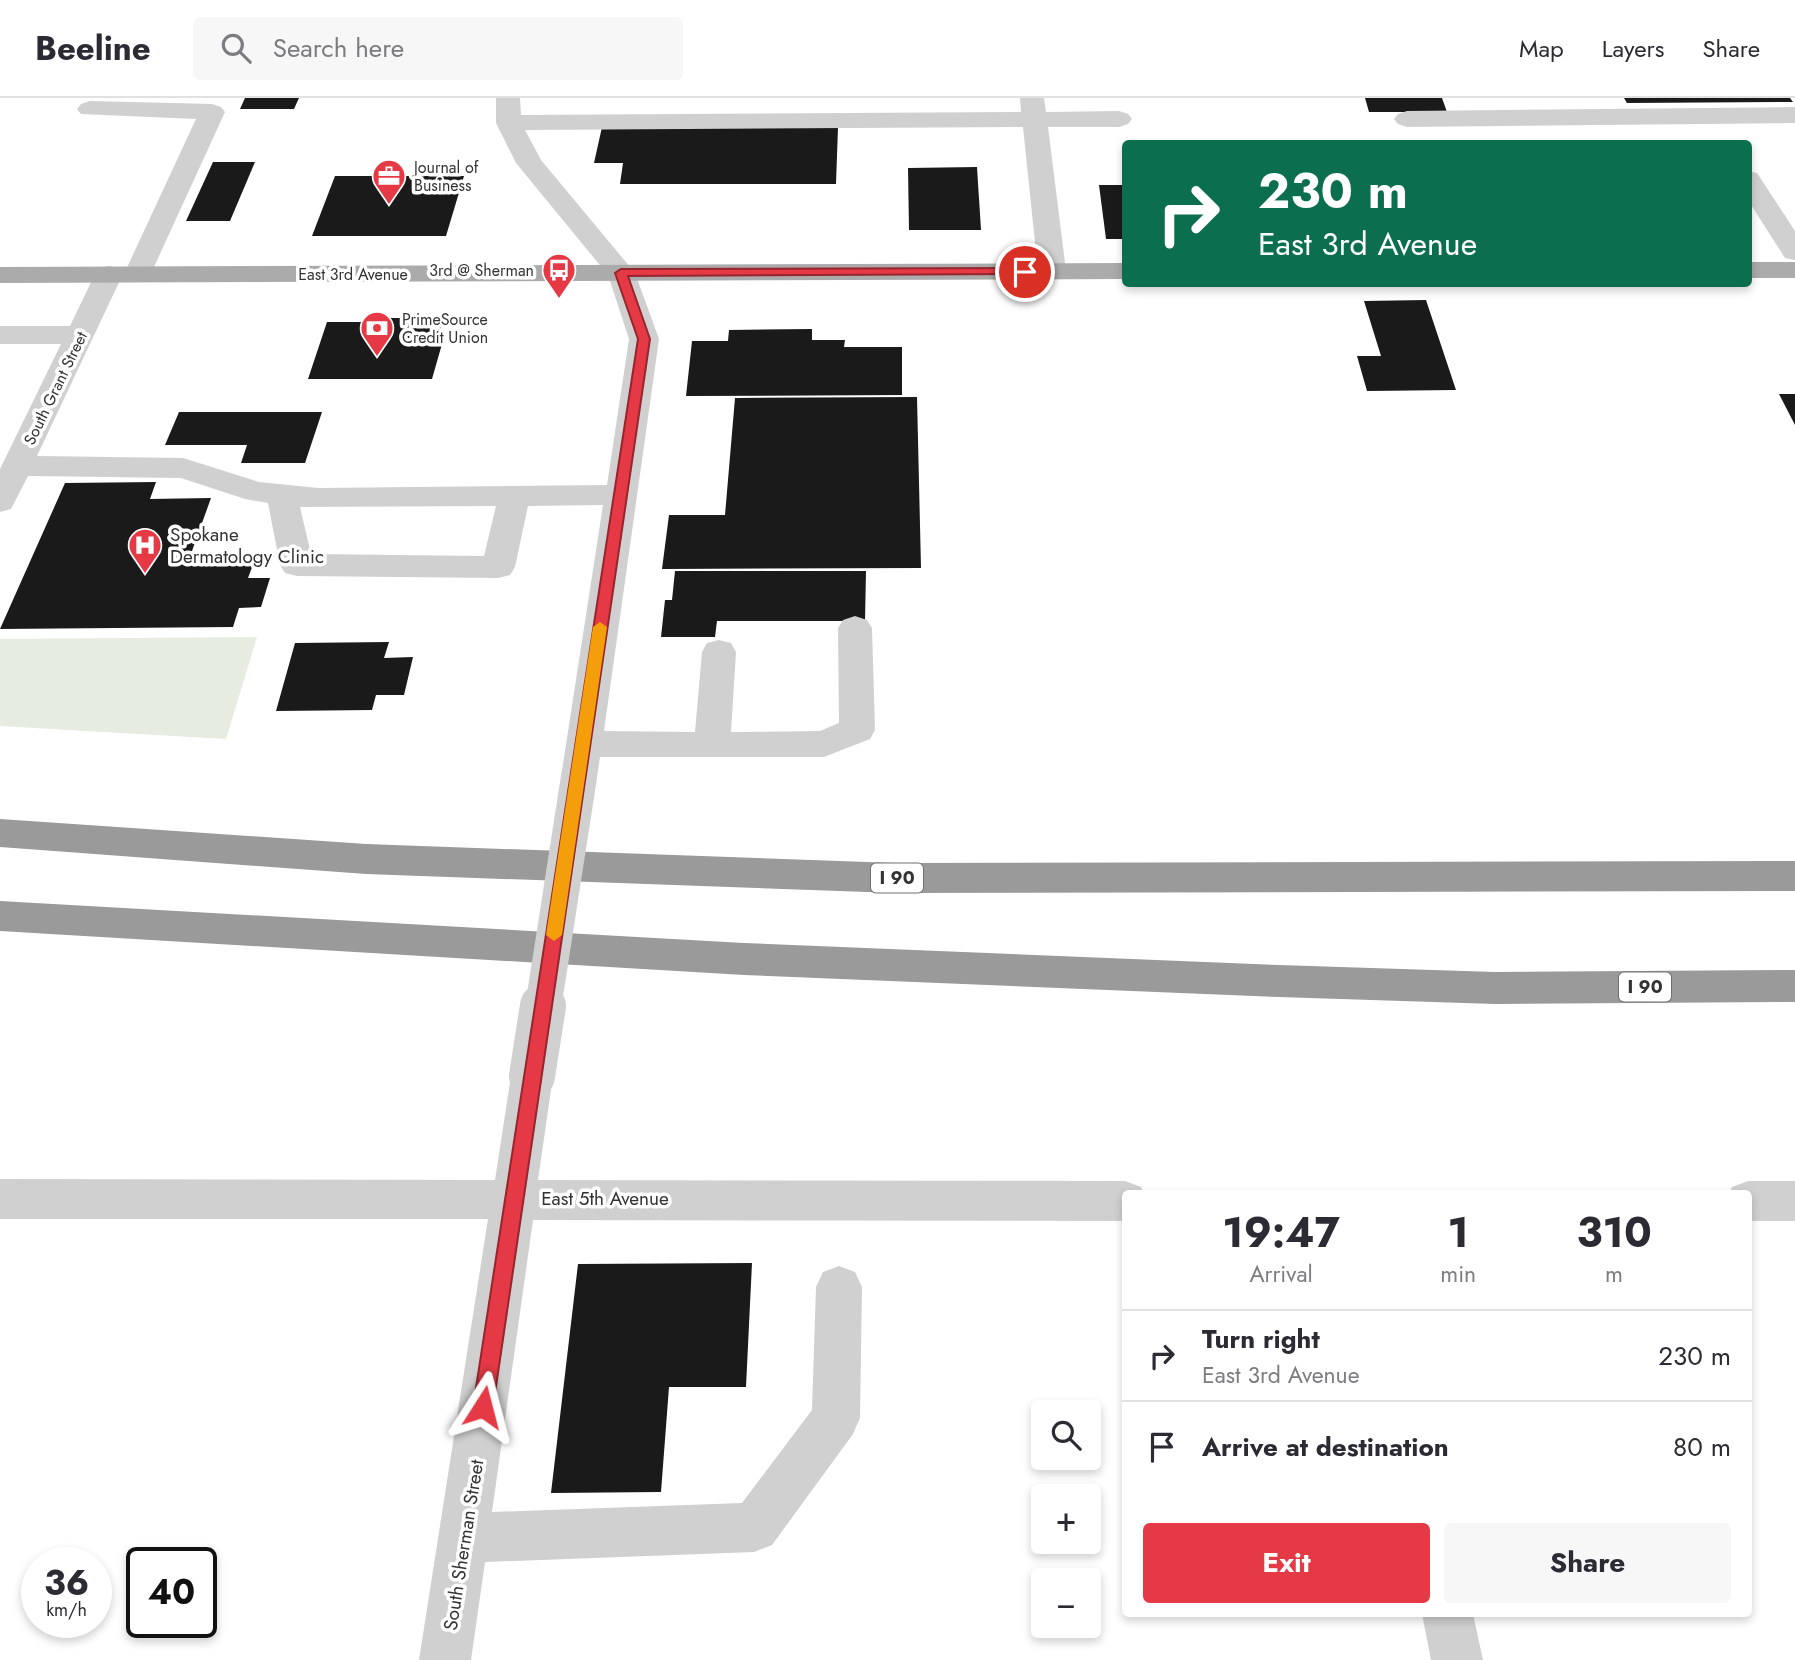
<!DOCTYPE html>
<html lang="en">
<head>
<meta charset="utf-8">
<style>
  body { margin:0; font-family:Jost,sans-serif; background:#f7f7f7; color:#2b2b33; height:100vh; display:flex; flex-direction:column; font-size:26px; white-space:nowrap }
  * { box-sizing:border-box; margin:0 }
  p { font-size:23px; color:#7c7c81 }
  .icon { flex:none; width:38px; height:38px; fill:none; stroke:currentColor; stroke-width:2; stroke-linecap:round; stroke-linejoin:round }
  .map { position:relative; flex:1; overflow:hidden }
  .panel { position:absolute; left:1122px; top:1092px; width:630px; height:427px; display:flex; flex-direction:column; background:#fff; border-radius:7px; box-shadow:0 4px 10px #0003 }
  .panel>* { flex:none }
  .top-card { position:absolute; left:1122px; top:42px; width:630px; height:147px; border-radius:7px; box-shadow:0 4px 10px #0003; background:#0b6e4f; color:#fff; overflow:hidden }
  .buttons { position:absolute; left:1031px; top:1302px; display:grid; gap:14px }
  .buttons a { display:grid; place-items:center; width:70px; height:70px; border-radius:7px; background:#fff; box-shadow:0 4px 10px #0003; font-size:35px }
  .speed { position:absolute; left:21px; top:1449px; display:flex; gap:14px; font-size:35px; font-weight:700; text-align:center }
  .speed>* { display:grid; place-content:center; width:91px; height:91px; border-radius:50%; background:#fff; box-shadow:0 4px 10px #0003; line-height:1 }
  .speed small { font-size:18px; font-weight:400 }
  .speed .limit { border:4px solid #111; border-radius:10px; background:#fff; color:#111 }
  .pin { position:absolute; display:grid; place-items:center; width:60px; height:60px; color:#fff; margin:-30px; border:4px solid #fff; border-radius:50%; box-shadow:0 2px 7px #0007 }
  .me { position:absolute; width:77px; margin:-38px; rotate:9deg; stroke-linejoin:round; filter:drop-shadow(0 0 5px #0008) }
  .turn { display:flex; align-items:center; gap:24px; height:147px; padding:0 21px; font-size:32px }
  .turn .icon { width:91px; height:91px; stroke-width:2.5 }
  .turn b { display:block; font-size:49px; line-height:60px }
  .eta { display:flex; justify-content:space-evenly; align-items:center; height:119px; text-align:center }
  .eta b { font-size:42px; font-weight:700; line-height:49px }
  .primary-button { display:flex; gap:14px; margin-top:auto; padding:14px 21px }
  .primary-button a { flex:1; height:80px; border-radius:7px; background:#e63946; color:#fff; font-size:28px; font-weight:700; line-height:80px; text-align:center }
  .primary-button a+a { background:#f7f7f7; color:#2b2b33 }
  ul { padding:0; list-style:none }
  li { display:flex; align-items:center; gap:21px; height:91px; padding:0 21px; border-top:2px solid #e1e1e2 }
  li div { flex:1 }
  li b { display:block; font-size:26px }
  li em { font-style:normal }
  header { display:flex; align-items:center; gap:42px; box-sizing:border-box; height:98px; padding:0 35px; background:#fff; border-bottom:2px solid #e1e1e2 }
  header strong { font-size:33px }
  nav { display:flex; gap:38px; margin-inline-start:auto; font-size:24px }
  .search { width:490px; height:63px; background:#f7f7f7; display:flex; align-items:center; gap:18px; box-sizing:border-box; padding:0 24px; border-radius:7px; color:#7c7c81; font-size:26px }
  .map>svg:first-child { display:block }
</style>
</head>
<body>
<header>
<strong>Beeline</strong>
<div class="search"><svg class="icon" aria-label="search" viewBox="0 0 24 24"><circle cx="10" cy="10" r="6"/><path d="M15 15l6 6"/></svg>Search here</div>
<nav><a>Map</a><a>Layers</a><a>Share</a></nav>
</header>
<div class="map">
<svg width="1795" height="1562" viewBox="0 0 1795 1562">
  <rect width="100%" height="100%" fill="#fff"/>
  <path fill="#e6ecdf" d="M 257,539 L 226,641 L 0,628 L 0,541 Z"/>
  <g fill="#1a1a1a">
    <path d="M 245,0 L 299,0 L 294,11 L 240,11 Z"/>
    <path d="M 1365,0 L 1442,0 L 1447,14 L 1369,14 Z"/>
    <path d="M 1624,0 L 1790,0 L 1793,4 L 1627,5 Z"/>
    <path d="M 602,29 L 838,29 L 836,86 L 620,86 L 623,65 L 594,65 Z"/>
    <path d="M 213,64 L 255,64 L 230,123 L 186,123 Z"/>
    <path d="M 977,69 L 981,132 L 909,132 L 908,70 Z"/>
    <path d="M 335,78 L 464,78 L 446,138 L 312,138 Z"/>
    <path d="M 1099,87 L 1125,87 L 1125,141 L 1106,141 Z"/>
    <path d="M 1426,202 L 1456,292 L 1367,293 L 1357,258 L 1381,258 L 1364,203 Z"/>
    <path d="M 368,220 L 443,220 L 438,239 L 444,239 L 432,281 L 308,281 L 327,224 L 367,224 Z"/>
    <path d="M 812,231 L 812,242 L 845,242 L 844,249 L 902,249 L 902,297 L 686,298 L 692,243 L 728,243 L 729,232 Z"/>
    <path d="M 1779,296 L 1795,296 L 1795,327 Z"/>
    <path d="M 917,299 L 921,470 L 662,471 L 669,417 L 725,417 L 735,300 Z"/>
    <path d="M 179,314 L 322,314 L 305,365 L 241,365 L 247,347 L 165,347 Z"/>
    <path d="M 156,384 L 150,401 L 211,400 L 188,464 L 254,464 L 248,480 L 270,480 L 261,509 L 239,510 L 233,529 L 0,531 L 65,385 Z"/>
    <path d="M 675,473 L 866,473 L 865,523 L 717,523 L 715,539 L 661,539 L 665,502 L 672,502 Z"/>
    <path d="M 389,544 L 384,560 L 413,559 L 404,597 L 376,597 L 372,612 L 276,613 L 295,545 Z"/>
    <path d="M 752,1165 L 746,1289 L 669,1289 L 661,1394 L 551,1395 L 578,1166 Z"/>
  </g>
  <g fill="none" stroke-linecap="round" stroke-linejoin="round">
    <g fill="#d0d0d0" fill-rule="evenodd">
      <path d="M 496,0 L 520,0 L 521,17 L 1021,14 L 1020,0 L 1044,0 L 1046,14 L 1119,13 L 1128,16 L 1132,21 L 1128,26 L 1119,29 L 1048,29 L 1066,173 L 1062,179 L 1052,181 L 1042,179 L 1038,173 L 1023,29 L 525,32 L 541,62 L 635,175 L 659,241 L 604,633 L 695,634 L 702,554 L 707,545 L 719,542 L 731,545 L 736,554 L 731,634 L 820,633 L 839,625 L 838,530 L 843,522 L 855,518 L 867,522 L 872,530 L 875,632 L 870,641 L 824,659 L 600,659 L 597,679 L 592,689 L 579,693 L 566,689 L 561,679 L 603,407 L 528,408 L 515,469 L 510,477 L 498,480 L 297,478 L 285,475 L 280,467 L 268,405 L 245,401 L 181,380 L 28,378 L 11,411 L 0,414 L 0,371 L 61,246 L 0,246 L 0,228 L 70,228 L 95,176 L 99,170 L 109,168 L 119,170 L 123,176 L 37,358 L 183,360 L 259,384 L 318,390 L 607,387 L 629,241 L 608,177 L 516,65 L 496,25 ZM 496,408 L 484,458 L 311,456 L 300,409 Z"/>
      <path d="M 90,3 L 212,6 L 221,9 L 225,14 L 148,182 L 138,184 L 128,182 L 124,176 L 196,21 L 81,16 L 77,11 L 81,6 Z"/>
      <path d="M 1795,9 L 1795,25 L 1407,29 L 1398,26 L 1394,21 L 1398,16 L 1407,13 Z"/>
      <path d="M 1748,73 L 1757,75 L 1795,133 L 1795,162 L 1785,160 L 1748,102 Z"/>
      <path d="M 532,960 L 547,965 L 553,978 L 538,1082 L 1125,1083 L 1141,1089 L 1144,1096 L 1125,1096 L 1125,1123 L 533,1122 L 492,1414 L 742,1405 L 812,1312 L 816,1189 L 823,1174 L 839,1168 L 855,1174 L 862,1189 L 860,1320 L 853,1336 L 772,1447 L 754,1454 L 485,1464 L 471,1562 L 419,1562 L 488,1121 L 0,1121 L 0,1081 L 495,1082 L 511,978 L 517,965 Z"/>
      <path d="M 1748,1083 L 1795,1083 L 1795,1123 L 1748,1123 L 1748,1096 L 1729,1096 L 1732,1089 Z"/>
      <path d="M 1422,1516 L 1473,1516 L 1483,1562 L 1431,1562 Z"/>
    </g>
    <g fill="#ababab" fill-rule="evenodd">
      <rect x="1748" y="164" width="47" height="16"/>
      <path d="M 1125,165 L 1125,181 L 0,185 L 0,169 Z"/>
    </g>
    <g fill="#9a9a9a" fill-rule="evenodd">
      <path d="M 0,721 L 366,746 L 895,765 L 1795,763 L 1795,793 L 895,795 L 366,776 L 0,749 Z"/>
      <path d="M 0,803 L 744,845 L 1279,867 L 1495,874 L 1795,872 L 1795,904 L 1495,906 L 1279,899 L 744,877 L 0,833 Z"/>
    </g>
    <path stroke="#d0d0d0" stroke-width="36" d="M 543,910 L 579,679"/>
    <path stroke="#d0d0d0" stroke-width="46" d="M 532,978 L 543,908"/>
  </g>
  <path fill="#e63946" stroke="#96252e" stroke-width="2" d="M 1025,170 L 1031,174 L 1029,176 L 628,178 L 650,241 L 493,1309 L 490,1316 L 483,1319 L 476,1316 L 473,1309 L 638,241 L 615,175 L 621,171 Z"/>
  <path fill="#f59e0b" d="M 600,524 L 607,529 L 562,837 L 554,843 L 546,837 L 593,529 Z"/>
  <defs>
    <symbol id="office-pin" viewBox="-11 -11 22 30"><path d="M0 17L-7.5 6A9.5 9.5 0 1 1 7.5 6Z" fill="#e63946" stroke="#fff"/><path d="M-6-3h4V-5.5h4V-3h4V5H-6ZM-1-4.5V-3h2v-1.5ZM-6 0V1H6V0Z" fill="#fff"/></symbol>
    <symbol id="bus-pin" viewBox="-11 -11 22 30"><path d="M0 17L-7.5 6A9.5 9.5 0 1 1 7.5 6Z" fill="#e63946" stroke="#fff"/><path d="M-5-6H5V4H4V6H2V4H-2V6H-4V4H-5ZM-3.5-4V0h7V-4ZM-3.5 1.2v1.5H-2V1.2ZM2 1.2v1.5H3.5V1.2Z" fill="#fff"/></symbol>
    <symbol id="bank-pin" viewBox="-11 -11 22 30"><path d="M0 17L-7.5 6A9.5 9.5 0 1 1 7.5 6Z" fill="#e63946" stroke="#fff"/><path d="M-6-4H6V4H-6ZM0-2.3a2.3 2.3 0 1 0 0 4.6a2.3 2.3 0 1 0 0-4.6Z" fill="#fff"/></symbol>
    <symbol id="hospital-pin" viewBox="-11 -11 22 30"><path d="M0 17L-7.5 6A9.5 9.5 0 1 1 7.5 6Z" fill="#e63946" stroke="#fff"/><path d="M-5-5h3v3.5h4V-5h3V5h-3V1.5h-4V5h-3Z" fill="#fff"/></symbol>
  </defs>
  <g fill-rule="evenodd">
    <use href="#office-pin" x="370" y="59" width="38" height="52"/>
    <use href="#bus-pin" x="540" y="153" width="38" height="52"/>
    <use href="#bank-pin" x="358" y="211" width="38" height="52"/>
    <use href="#hospital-pin" x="126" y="428" width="38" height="52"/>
  </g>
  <g text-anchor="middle" stroke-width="7" stroke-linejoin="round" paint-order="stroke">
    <g font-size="16" fill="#333" stroke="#fff" text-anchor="start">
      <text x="414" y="75">Journal of<tspan x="414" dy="18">Business</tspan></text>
      <text x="534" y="178" text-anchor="end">3rd @ Sherman</text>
      <text x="402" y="227">PrimeSource<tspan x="402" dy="18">Credit Union</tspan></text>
    </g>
    <g font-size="16" fill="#333" stroke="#fff">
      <text x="353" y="182">East 3rd Avenue</text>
      <text transform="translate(55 290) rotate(-64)" y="6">South Grant Street</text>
    </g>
    <g fill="#fff" stroke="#707070" stroke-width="2">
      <rect x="871" y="765.5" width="52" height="29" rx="5"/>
      <rect x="1619" y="874.5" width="52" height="29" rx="5"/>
    </g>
    <g font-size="18" font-weight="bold" fill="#333">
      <text x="897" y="786">I 90</text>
      <text x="1645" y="895">I 90</text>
    </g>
    <g font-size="19" fill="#333" stroke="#fff" text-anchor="start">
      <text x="170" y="443">Spokane<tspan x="170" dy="22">Dermatology Clinic</tspan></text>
    </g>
    <g font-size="19" fill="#333" stroke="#fff">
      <text x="605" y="1107">East 5th Avenue</text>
      <text transform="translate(463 1447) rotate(-81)" y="7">South Sherman Street</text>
    </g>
  </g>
</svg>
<div class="buttons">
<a><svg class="icon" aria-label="search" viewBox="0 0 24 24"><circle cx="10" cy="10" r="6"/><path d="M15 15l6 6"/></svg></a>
<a>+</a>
<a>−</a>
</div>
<div class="speed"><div>36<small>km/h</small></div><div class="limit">40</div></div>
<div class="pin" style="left:1025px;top:174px;background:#d93025"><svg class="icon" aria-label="arrive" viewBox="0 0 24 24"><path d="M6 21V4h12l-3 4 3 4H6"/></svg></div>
<svg class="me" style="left:483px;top:1309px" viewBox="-20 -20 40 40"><path d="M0-17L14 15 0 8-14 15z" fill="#e63946" stroke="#fff" stroke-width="4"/></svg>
<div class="top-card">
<div class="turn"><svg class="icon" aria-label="right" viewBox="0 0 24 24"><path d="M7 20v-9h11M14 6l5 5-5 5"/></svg><div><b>230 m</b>East 3rd Avenue</div></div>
</div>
<section class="panel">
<div class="eta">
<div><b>19:47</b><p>Arrival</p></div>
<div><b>1</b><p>min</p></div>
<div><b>310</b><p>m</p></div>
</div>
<ul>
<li><svg class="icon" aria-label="right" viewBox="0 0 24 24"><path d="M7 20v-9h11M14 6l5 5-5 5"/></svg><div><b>Turn right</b><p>East 3rd Avenue</p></div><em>230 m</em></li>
<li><svg class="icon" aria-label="arrive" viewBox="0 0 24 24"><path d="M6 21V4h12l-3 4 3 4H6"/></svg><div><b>Arrive at destination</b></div><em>80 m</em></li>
</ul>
<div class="primary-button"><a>Exit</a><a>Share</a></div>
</section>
</div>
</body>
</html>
